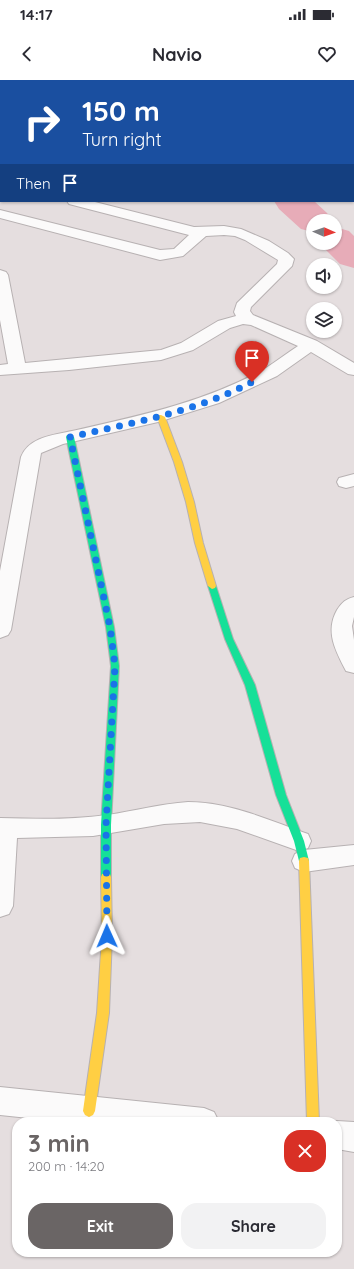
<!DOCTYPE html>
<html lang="en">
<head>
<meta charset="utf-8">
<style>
  body { margin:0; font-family:Quicksand,sans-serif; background:#f2f2f3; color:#2b2b33; height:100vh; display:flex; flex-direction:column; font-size:15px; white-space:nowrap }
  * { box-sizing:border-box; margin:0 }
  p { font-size:13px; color:#7c7c81 }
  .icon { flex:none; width:22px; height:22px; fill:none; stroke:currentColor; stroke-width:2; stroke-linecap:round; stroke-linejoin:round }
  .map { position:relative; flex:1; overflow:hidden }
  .panel { position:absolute; left:12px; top:1037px; width:330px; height:140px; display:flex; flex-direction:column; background:#fff; border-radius:16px; box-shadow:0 1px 3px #0004 }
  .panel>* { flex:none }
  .top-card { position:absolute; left:0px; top:0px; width:354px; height:122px; box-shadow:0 1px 3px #0004; background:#1a4fa0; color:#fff; overflow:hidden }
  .needle { width:26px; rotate:92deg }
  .buttons { position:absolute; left:306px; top:134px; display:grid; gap:8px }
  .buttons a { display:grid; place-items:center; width:36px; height:36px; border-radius:50%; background:#fff; box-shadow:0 1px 3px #0004; font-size:20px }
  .pin { position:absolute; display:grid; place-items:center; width:34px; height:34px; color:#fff; margin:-41px -17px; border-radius:50% 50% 50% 0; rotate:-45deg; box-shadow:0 0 4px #0007 }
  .pin .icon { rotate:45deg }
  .me { position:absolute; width:44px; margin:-22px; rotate:359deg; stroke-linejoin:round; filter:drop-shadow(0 0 3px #0008) }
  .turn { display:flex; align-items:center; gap:14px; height:84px; padding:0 16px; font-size:18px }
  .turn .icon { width:52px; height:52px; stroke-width:2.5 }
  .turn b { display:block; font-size:28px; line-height:34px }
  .then { display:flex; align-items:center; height:38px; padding:0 16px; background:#0003; gap:8px; font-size:15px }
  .round { display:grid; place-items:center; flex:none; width:42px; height:42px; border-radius:16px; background:#f2f2f3 }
  .headline { display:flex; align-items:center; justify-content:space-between; height:68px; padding:0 16px }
  h1 { font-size:24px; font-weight:800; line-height:30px; color:#6a6565 }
  .action { display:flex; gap:8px; margin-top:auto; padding:8px 16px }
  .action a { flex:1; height:46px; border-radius:16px; background:#6a6565; color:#fff; font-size:16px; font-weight:800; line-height:46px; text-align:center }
  .action a+a { background:#f2f2f3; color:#2b2b33 }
  .status { display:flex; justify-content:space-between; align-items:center; height:28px; padding:0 20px; background:#fff; direction:ltr }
  .status svg { height:11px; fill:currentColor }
  header { display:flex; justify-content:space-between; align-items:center; height:52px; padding:0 16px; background:#fff; font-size:18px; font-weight:800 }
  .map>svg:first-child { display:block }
</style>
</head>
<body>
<div class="status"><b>14:17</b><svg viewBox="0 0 49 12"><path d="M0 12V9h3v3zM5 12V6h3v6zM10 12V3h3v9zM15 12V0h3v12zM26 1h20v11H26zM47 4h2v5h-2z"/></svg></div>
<header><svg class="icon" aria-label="back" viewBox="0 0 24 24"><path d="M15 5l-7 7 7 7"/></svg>Navio<svg class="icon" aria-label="heart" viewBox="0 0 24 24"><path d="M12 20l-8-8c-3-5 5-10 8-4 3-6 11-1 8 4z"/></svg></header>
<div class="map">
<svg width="354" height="1189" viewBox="0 0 354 1189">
  <rect width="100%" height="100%" fill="#e5dedf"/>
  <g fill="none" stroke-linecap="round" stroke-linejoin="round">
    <g fill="#e7acb8" fill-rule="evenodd">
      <path d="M 139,0 L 171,0 L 172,1 L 140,1 Z"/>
      <path d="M 274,121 L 314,121 L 327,133 L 333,141 L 313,141 L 313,152 L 301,149 L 279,129 Z"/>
      <path d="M 335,147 L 349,151 L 354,156 L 354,188 L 340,184 L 319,163 L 335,163 Z"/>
    </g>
    <defs>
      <g id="street">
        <path d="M 0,0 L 12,0 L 12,1 L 1,1 L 1,4 Z"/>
        <rect x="270" y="0" width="22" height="1"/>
        <path d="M 300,0 L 317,0 L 300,1 Z"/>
        <rect x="353" y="16" width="1" height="8"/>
        <rect x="0" y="104" width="1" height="8"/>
        <path d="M 67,121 L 91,121 L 194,147 L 224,146 L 241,149 L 269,161 L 288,173 L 294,179 L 292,186 L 251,227 L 250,231 L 253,235 L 317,261 L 354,283 L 354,295 L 348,294 L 311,272 L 277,296 L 219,323 L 158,342 L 63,364 L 41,373 L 11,550 L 8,555 L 0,558 L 0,491 L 21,377 C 29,357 53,355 72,351 C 139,336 206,322 266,288 C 277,281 287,273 298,266 L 251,245 L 243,244 L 230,248 L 193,270 L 161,280 L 69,290 L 0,295 L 0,285 L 8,284 L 0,240 L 0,190 L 6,192 L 8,195 L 25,283 L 161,270 L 181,263 L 218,241 L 236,236 L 234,232 L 237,223 L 277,184 L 278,180 L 245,160 L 235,156 L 224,155 L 206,156 L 183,176 L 160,180 L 0,138 L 0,130 L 160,170 L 174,169 L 189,155 L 69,124 Z"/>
        <path d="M 354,394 L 354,406 L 346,408 L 339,406 L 337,402 L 339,398 Z"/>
        <path d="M 354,517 L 354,537 L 352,546 L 354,560 L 354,593 L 346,591 C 335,570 325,551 337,530 C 342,522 346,519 354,517 Z"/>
        <path d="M 188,722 C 230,722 268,740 308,754 L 311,761 L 308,768 L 299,771 L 237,749 L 200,742 L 164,744 L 93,756 L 17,758 L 13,826 L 9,834 L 0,837 L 0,738 C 35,739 72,740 107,735 C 134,731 160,724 188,722 Z"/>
        <path d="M 354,765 L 354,785 L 304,792 L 295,788 L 292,781 L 295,774 L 304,770 Z"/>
        <path d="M 0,1007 L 204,1028 L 214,1032 L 219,1042 L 67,1042 L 0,1035 Z"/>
        <path d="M 337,1041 L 354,1042 L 354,1072 L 337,1069 L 337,1042 L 333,1042 Z"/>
      </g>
      <g id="fast">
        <path d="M 67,355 L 70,355 L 74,357 L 114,547 L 119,586 L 111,745 L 111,797 L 110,800 L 106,801 L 102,800 L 101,797 L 101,745 L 111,586 L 106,547 L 66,357 Z"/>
        <path d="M 212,503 L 216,506 L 233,559 L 255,605 L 286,715 L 304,761 L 309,781 L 308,784 L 304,785 L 300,784 L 299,781 L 294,761 L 276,715 L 245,605 L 225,559 L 208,506 Z"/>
      </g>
      <g id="slow">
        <path d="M 158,335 L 161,335 L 165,337 L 182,382 L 194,422 L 203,463 L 216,506 L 215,508 L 212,509 L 208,506 L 195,463 L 186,422 L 174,382 L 157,337 Z"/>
        <path d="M 304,777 L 308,778 L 309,781 L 319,1042 L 307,1042 L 299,781 L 300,778 Z"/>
        <path d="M 106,793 L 110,794 L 111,797 L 112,856 L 109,933 L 95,1031 L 93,1035 L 89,1037 L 85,1035 L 83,1031 L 97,933 L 102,856 L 101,797 L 102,794 Z"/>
      </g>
    </defs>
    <use href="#street" stroke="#b7b1b2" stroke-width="2"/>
    <use href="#fast" stroke="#b7b1b2" stroke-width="2"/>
    <use href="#slow" stroke="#b7b1b2" stroke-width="2"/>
    <use href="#street" fill="#fbfafa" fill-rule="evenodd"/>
    <use href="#fast" fill="#16e098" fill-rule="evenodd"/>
    <use href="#slow" fill="#ffcf43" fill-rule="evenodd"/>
  </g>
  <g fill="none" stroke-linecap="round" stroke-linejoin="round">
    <path stroke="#1a73e8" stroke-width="7" stroke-dasharray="0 12.6" d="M 107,856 L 106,745 L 115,586 L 110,547 L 70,357 C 132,343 195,332 252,302"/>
  </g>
</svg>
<div class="buttons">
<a><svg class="needle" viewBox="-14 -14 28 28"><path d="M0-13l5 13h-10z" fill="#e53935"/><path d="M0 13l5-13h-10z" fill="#7c7c81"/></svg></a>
<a><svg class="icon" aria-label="sound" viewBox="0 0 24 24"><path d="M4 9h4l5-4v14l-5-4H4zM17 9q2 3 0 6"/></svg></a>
<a><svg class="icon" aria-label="layers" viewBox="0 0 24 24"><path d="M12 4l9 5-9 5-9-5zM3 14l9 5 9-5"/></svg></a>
</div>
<div class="pin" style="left:252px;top:302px;background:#d93025"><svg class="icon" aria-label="arrive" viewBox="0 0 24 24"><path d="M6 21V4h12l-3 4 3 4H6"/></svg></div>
<svg class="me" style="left:107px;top:856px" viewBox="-20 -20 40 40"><path d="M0-17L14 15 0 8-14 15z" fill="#1a73e8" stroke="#fff" stroke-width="4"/></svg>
<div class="top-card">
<div class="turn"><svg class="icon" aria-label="right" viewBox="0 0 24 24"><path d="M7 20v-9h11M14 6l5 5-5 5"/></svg><div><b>150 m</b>Turn right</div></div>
<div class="then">Then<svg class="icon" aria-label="arrive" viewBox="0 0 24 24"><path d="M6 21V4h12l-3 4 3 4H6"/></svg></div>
</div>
<section class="panel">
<div class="headline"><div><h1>3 min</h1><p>200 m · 14:20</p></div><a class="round" style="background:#d93025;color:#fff"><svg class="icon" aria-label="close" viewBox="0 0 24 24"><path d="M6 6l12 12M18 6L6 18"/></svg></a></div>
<div class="action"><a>Exit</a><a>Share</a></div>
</section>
</div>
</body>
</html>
